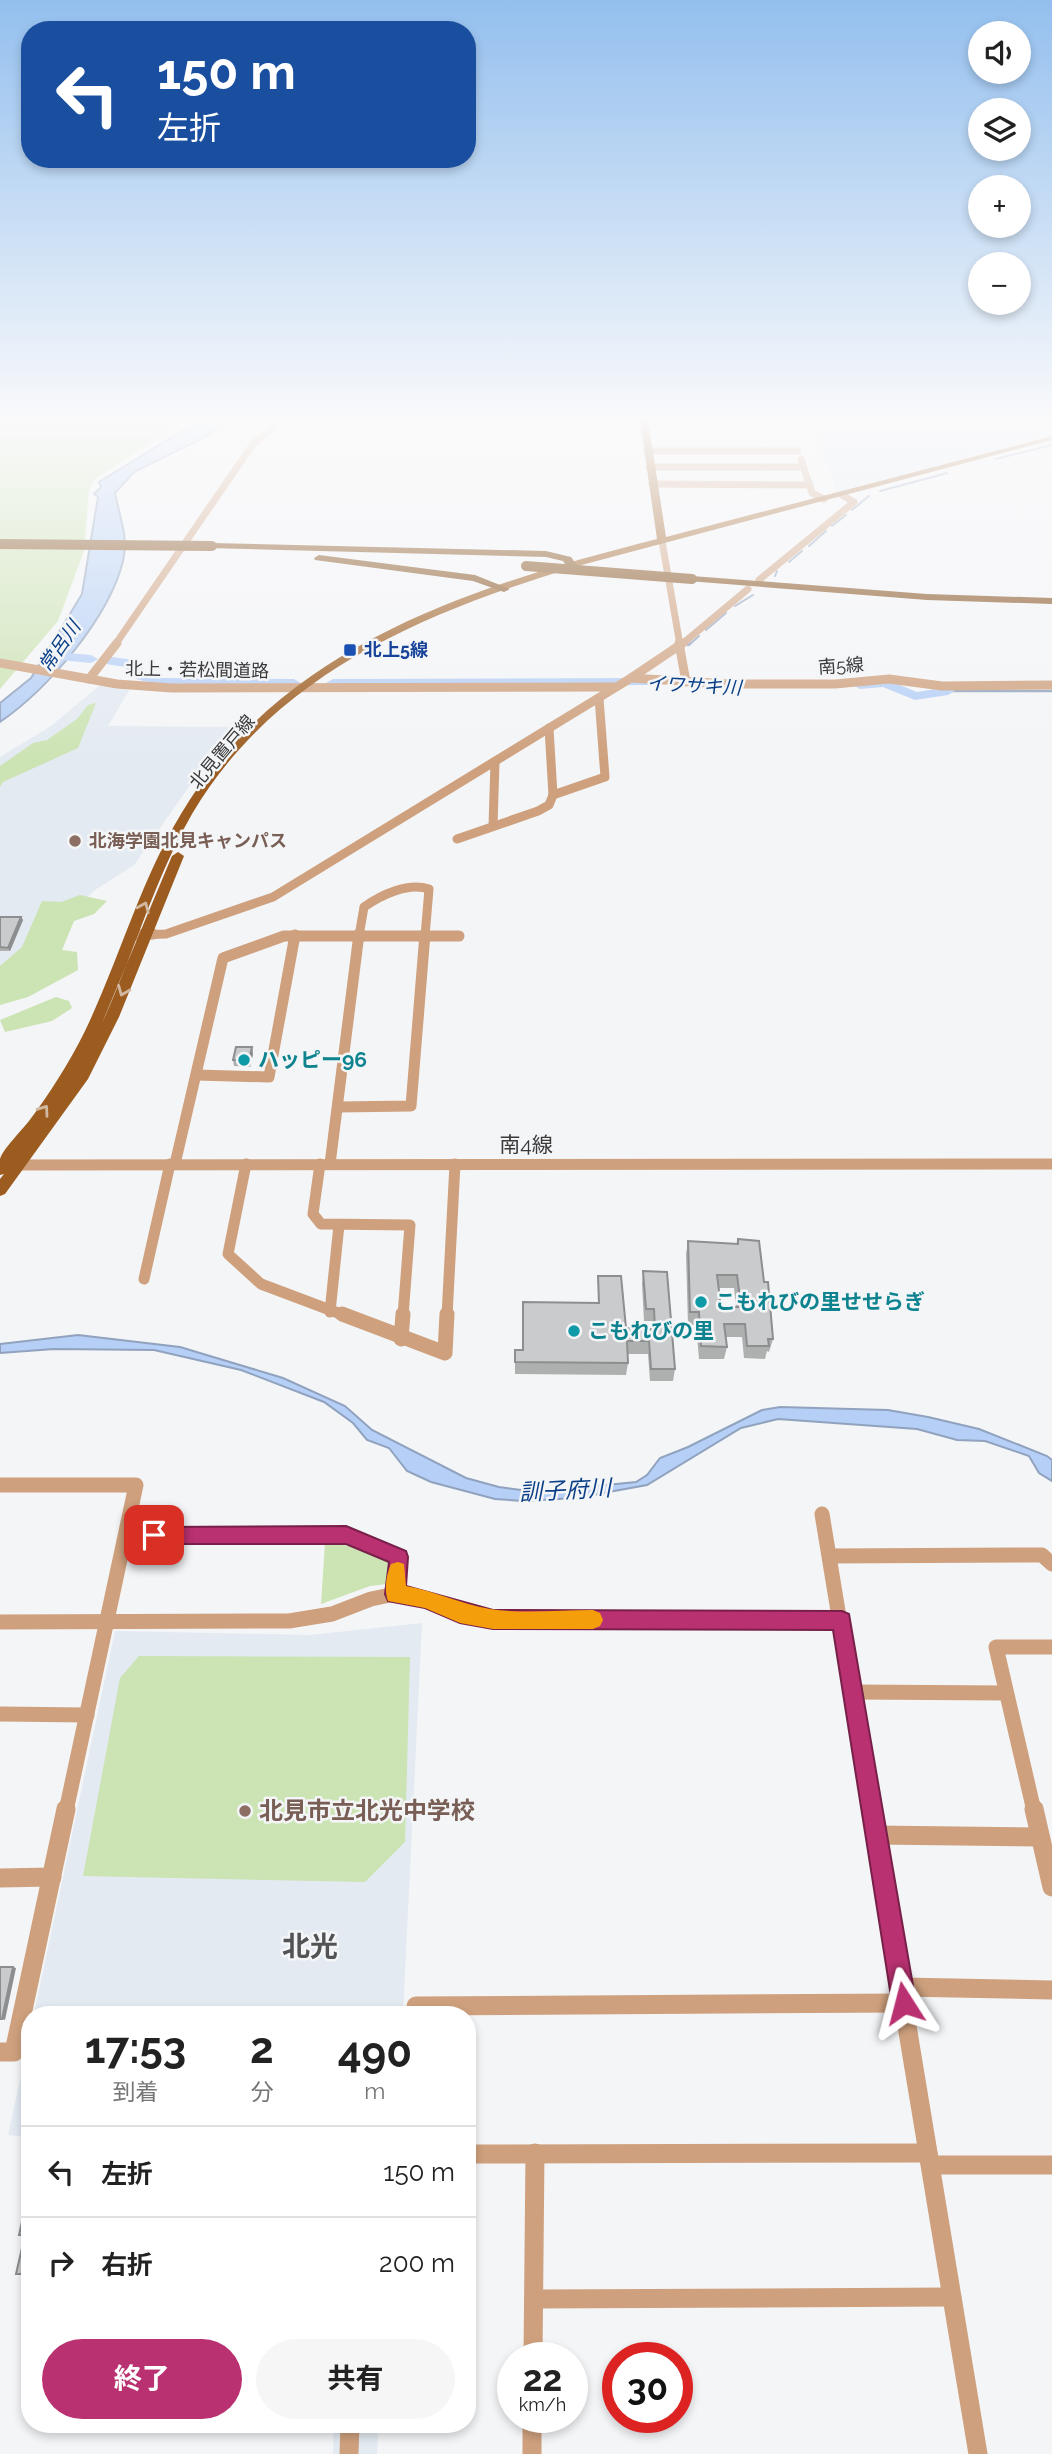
<!DOCTYPE html>
<html lang="ja">
<head>
<meta charset="utf-8">
<style>
  body { margin:0; font-family:Raleway,"Noto Sans JP",sans-serif; background:#f6f6f6; color:#222; height:100vh; display:flex; flex-direction:column; font-size:26px; white-space:nowrap }
  * { box-sizing:border-box; margin:0 }
  p { font-size:23px; color:#767676 }
  .icon { flex:none; width:38px; height:38px; fill:none; stroke:currentColor; stroke-width:2; stroke-linecap:round; stroke-linejoin:round }
  .map { position:relative; flex:1; overflow:hidden }
  .drawer { position:absolute; left:21px; top:2006px; width:455px; height:427px; display:flex; flex-direction:column; background:#fff; border-radius:28px; box-shadow:0 4px 10px #0003 }
  .drawer>* { flex:none }
  .guide { position:absolute; left:21px; top:21px; width:455px; height:147px; border-radius:28px; box-shadow:0 4px 10px #0003; background:#1a4fa0; color:#fff; overflow:hidden }
  .tools { position:absolute; left:968px; top:21px; display:grid; gap:14px }
  .tools a { display:grid; place-items:center; width:63px; height:63px; border-radius:50%; background:#fff; box-shadow:0 4px 10px #0003; font-size:35px }
  .speed { position:absolute; left:497px; top:2342px; display:flex; gap:14px; font-size:35px; font-weight:700; text-align:center }
  .speed>* { display:grid; place-content:center; width:91px; height:91px; border-radius:50%; background:#fff; box-shadow:0 4px 10px #0003; line-height:1 }
  .speed small { font-size:18px; font-weight:400 }
  .speed .limit { border:10px solid #d22; background:#fff; color:#111 }
  .pin { position:absolute; display:grid; place-items:center; width:60px; height:60px; color:#fff; margin:-30px; border-radius:14px; box-shadow:0 4px 10px #0006 }
  .me { position:absolute; width:77px; margin:-38px; rotate:351deg; stroke-linejoin:round; filter:drop-shadow(0 0 5px #0008) }
  .turn { display:flex; align-items:center; gap:24px; height:147px; padding:0 21px; font-size:32px }
  .turn .icon { width:91px; height:91px; stroke-width:2.5 }
  .turn b { display:block; font-size:49px; line-height:60px }
  .eta { display:flex; justify-content:space-evenly; align-items:center; height:119px; text-align:center }
  .eta b { font-size:42px; font-weight:700; line-height:49px }
  .cta { display:flex; gap:14px; margin-top:auto; padding:14px 21px }
  .cta a { flex:1; height:80px; border-radius:42px; background:#b93171; color:#fff; font-size:28px; font-weight:700; line-height:80px; text-align:center }
  .cta a+a { background:#f6f6f6; color:#222 }
  ul { padding:0; list-style:none }
  li { display:flex; align-items:center; gap:21px; height:91px; padding:0 21px; border-top:2px solid #e0e0e0 }
  li div { flex:1 }
  li b { display:block; font-size:26px }
  li em { font-style:normal }
  .map>svg:first-child { display:block }
</style>
</head>
<body>
<div class="map">
<svg width="1052" height="2454" viewBox="0 0 1052 2454">
  <rect width="100%" height="100%" fill="#f4f5f7"/>
  <g fill="#e3eaf1">
    <path d="M 811,420 L 1052,420 L 1052,435 L 837,492 Z"/>
    <path d="M 100,685 L 130,689 L 108,726 L 239,727 L 207,761 L 134,865 L 95,890 L 0,980 L 0,757 L 51,726 Z"/>
    <path d="M 422,1623 L 403,2014 L 34,2014 L 115,1631 L 310,1635 Z"/>
    <path d="M 30,2035 L 30,2137 L 8,2135 Z"/>
    <path d="M 334,2424 L 379,2424 L 377,2454 L 333,2454 Z"/>
  </g>
  <g fill="#cce3b3">
    <path d="M 0,420 L 187,420 L 96,478 L 89,490 L 84,551 L 58,621 L 0,689 Z"/>
    <path d="M 96,703 L 78,748 L 3,782 L 0,787 L 0,766 L 33,743 L 47,740 L 77,719 L 88,705 Z"/>
    <path d="M 80,895 L 107,901 L 94,914 L 74,921 L 62,950 L 77,952 L 78,970 L 28,997 L 0,1005 L 0,966 L 22,947 L 42,901 L 61,902 Z"/>
    <path d="M 56,997 L 69,1001 L 72,1008 L 52,1021 L 5,1032 L 0,1020 Z"/>
    <path d="M 325,1543 L 351,1546 L 390,1561 L 387,1584 L 370,1586 L 321,1604 Z"/>
    <path d="M 139,1656 L 410,1657 L 405,1842 L 365,1882 L 83,1876 L 120,1678 Z"/>
  </g>
  <g fill="#b5cff6" stroke="#90a2be" stroke-width="2">
    <path d="M 200,420 L 230,420 L 205,437 L 134,472 L 115,493 C 119,515 129,537 123,561 C 109,618 48,689 0,722 L 0,703 L 31,678 L 82,594 L 98,497 L 94,494 L 101,487 L 99,482 Z"/>
    <path d="M 78,1335 L 180,1347 L 283,1378 L 345,1406 L 372,1430 L 466,1478 L 499,1487 L 536,1492 L 636,1482 L 647,1475 L 660,1458 L 688,1447 L 762,1410 L 780,1407 L 888,1410 L 928,1417 L 979,1429 L 1047,1456 L 1052,1460 L 1052,1481 L 1039,1473 L 1029,1456 L 985,1441 L 957,1440 L 917,1429 L 778,1419 L 741,1428 L 647,1485 L 576,1498 L 523,1501 L 495,1499 L 431,1482 L 407,1471 L 389,1448 L 367,1440 L 353,1423 L 324,1402 L 241,1370 L 154,1350 L 54,1349 L 0,1353 L 0,1344 Z"/>
  </g>
  <g fill="none" stroke-linecap="round" stroke-linejoin="round">
    <g stroke="#90a2be" stroke-width="2">
      <path d="M 996,459 L 1052,445"/>
      <path d="M 880,491 L 947,473"/>
      <path d="M 852,510 L 869,496"/>
      <path d="M 832,526 L 846,515"/>
      <path d="M 809,546 L 826,531"/>
      <path d="M 789,562 L 802,551"/>
      <path d="M 775,576 L 777,571"/>
      <path d="M 735,606 L 753,595"/>
      <path d="M 706,630 L 726,613"/>
      <path d="M 689,645 L 699,636"/>
    </g>
    <g stroke="#90a2be" stroke-width="2.5">
      <path d="M 688,645 L 691,643"/>
      <path d="M 948,691 L 1052,691"/>
    </g>
    <g fill="#b5cff6" fill-rule="evenodd">
      <path d="M 54,652 L 91,655 L 98,659 L 91,663 L 49,659 L 47,656 Z"/>
      <path d="M 111,657 L 135,660 L 146,673 L 162,678 L 294,679 L 301,683 L 294,687 L 162,686 L 136,679 L 125,667 L 106,664 L 106,658 Z"/>
      <path d="M 646,678 L 653,682 L 651,685 L 333,687 L 326,683 L 333,679 Z"/>
      <path d="M 885,679 L 917,692 L 948,687 L 955,691 L 948,695 L 915,700 L 883,687 L 860,689 L 853,685 L 860,681 Z"/>
    </g>
    <g stroke="#cea07d" stroke-width="7">
      <path d="M 647,451 L 798,451"/>
      <path d="M 801,459 L 812,493 L 824,499"/>
      <path d="M 649,467 L 803,467"/>
      <path d="M 652,484 L 810,485"/>
      <path d="M 662,541 L 680,645"/>
      <path d="M 759,580 L 854,502 L 842,495"/>
      <path d="M 115,645 L 253,444 L 282,420"/>
      <path d="M 681,645 L 748,589"/>
    </g>
    <g stroke="#cea07d" stroke-width="9">
      <path d="M 679,643 L 686,682"/>
      <path d="M 0,663 L 117,684 L 172,688 L 615,687"/>
      <path d="M 631,678 L 729,684 L 835,684 L 889,679 L 942,686 L 1052,685"/>
      <path d="M 89,679 L 117,643"/>
      <path d="M 549,728 L 553,795 L 605,777 L 599,698"/>
      <path d="M 493,826 L 495,762"/>
      <path d="M 457,839 L 538,811 L 549,805 L 553,795"/>
      <path d="M 136,935 L 166,934 L 273,897 L 631,678 L 683,643"/>
      <path d="M 283,936 L 459,936"/>
      <path d="M 359,936 L 364,907 C 381,895 408,882 429,889 L 425,936"/>
    </g>
    <g stroke="#cea07d" stroke-width="11">
      <path d="M 136,935 L 153,934"/>
      <path d="M 197,1075 L 269,1077 L 295,935"/>
      <path d="M 338,1107 L 411,1106 L 425,934"/>
      <path d="M 175,1164 L 223,958 L 284,936 L 459,936"/>
      <path d="M 246,1164 L 228,1254 L 261,1284 L 346,1316"/>
      <path d="M 320,1164 L 313,1214 L 321,1224 L 410,1225 L 403,1316"/>
      <path d="M 330,1164 L 359,934"/>
      <path d="M 0,1165 L 1052,1164"/>
      <path d="M 144,1279 L 170,1164"/>
      <path d="M 330,1312 L 339,1225"/>
      <path d="M 447,1316 L 455,1164"/>
    </g>
    <g stroke="#cea07d" stroke-width="15">
      <path d="M 342,1314 L 445,1353 L 447,1314"/>
      <path d="M 401,1339 L 403,1314"/>
      <path d="M 0,1485 L 136,1485 L 66,1811"/>
      <path d="M 822,1514 L 871,1811"/>
      <path d="M 126,1535 L 346,1535 L 399,1557 L 395,1594"/>
      <path d="M 830,1556 L 1042,1555 L 1052,1564"/>
      <path d="M 0,1622 L 289,1621 L 332,1614 L 371,1599 L 395,1594 L 425,1599 L 460,1613 L 493,1619 L 842,1620"/>
      <path d="M 853,1692 L 1006,1693"/>
      <path d="M 0,1714 L 87,1715"/>
      <path d="M 1034,1811 L 996,1647 L 1052,1647"/>
    </g>
    <g stroke="#cea07d" stroke-width="19">
      <path d="M 871,1809 L 978,2454"/>
      <path d="M 1034,1809 L 1052,1887"/>
      <path d="M 877,1835 L 1040,1837"/>
      <path d="M 0,1878 L 52,1877"/>
      <path d="M 902,1987 L 1052,1990"/>
      <path d="M 416,2014 L 416,2006 L 904,2003"/>
      <path d="M 0,2052 L 14,2052 L 66,1809"/>
      <path d="M 467,2154 L 928,2153"/>
      <path d="M 931,2165 L 1052,2165"/>
      <path d="M 534,2299 L 952,2297"/>
      <path d="M 533,2357 L 535,2153"/>
      <path d="M 532,2417 L 532,2454"/>
      <path d="M 349,2454 L 350,2424"/>
    </g>
    <path fill="#9c5c20" fill-rule="evenodd" d="M 640,420 L 648,420 L 666,537 L 1052,436 L 1052,440 L 574,567 C 425,613 275,673 192,814 C 154,880 134,954 102,1023 L 172,856 L 178,852 L 184,856 L 119,1017 L 88,1079 L 5,1194 L 0,1196 L 0,1179 L 4,1174 L 0,1175 C 0,1170 0,1163 0,1159 C 3,1149 22,1130 29,1121 C 50,1093 69,1063 85,1031 C 119,960 140,882 181,814 C 282,644 477,585 657,539 Z"/>
    <g fill="#7f4914" fill-rule="evenodd">
      <path d="M 212,543 L 546,551 L 571,557 L 579,568 L 569,570 L 563,561 L 546,557 L 208,548 L 207,546 Z"/>
      <path d="M 319,555 L 475,575 L 510,589 L 504,592 L 473,581 L 315,560 L 314,558 Z"/>
      <path d="M 692,576 L 927,594 L 1052,598 L 1052,604 L 927,600 L 688,581 L 686,579 Z"/>
    </g>
    <g stroke="#7f4914" stroke-width="10">
      <path d="M 0,544 L 212,546"/>
      <path d="M 526,566 L 692,579"/>
    </g>
  </g>
  <g fill="#aeafaf" fill-rule="evenodd">
    <path d="M 0,917 L 21,917 L 23,920 L 10,951 L 0,951 Z"/>
    <path d="M 252,1047 L 253,1054 L 250,1067 L 234,1066 L 233,1060 Z"/>
    <path d="M 738,1239 L 764,1282 L 773,1339 L 769,1352 L 767,1351 L 765,1359 L 744,1358 L 742,1337 L 726,1337 L 727,1347 L 724,1359 L 699,1359 L 696,1325 L 688,1325 L 686,1254 L 688,1241 L 736,1244 ZM 719,1288 L 734,1288 L 736,1307 L 721,1307 Z"/>
    <path d="M 643,1271 L 675,1369 L 673,1381 L 650,1381 L 648,1354 L 627,1354 L 628,1363 L 626,1375 L 515,1374 L 515,1350 L 523,1350 L 598,1303 L 598,1276 L 626,1328 L 652,1329 L 652,1321 L 644,1321 L 642,1284 Z"/>
  </g>
  <g fill="#8d8e8f">
    <path d="M 21,917 L 23,920 L 10,951 L 8,948 Z"/>
    <path d="M 252,1047 L 253,1054 L 250,1067 L 249,1060 Z"/>
    <path d="M 13,1967 L 16,1968 L 5,2020 L 2,2019 Z"/>
  </g>
  <g fill="#cacbcc" stroke="#8d8e8f" stroke-width="2" fill-rule="evenodd">
    <path d="M 0,917 L 21,917 L 8,948 L 0,947 Z"/>
    <path d="M 236,1047 L 252,1047 L 249,1060 L 233,1060 Z"/>
    <path d="M 738,1239 L 759,1241 L 764,1282 L 768,1282 L 773,1339 L 768,1339 L 769,1346 L 747,1346 L 745,1324 L 724,1324 L 727,1347 L 701,1346 L 699,1312 L 690,1312 L 688,1241 L 738,1244 ZM 717,1275 L 737,1275 L 741,1307 L 721,1307 Z"/>
    <path d="M 643,1271 L 667,1272 L 675,1369 L 651,1369 L 649,1341 L 627,1341 L 628,1363 L 515,1362 L 515,1350 L 523,1350 L 523,1302 L 599,1303 L 598,1276 L 621,1276 L 626,1328 L 655,1329 L 654,1309 L 646,1309 Z"/>
    <path d="M 0,1967 L 13,1967 L 2,2019 L 0,2019 Z"/>
    <path d="M 30,2186 L 30,2274 L 16,2274 L 25,2235 L 19,2235 Z"/>
  </g>
  <defs><path id="oneway-chevron" d="M-2-3.5L2.5 0L-2 3.5" fill="none" stroke-width="1.6" stroke-linecap="round" stroke-linejoin="round" transform="scale(1.75)"/></defs>
  <g stroke="#d1b8a1">
    <use href="#oneway-chevron" transform="translate(144 907) rotate(-67)"/>
    <use href="#oneway-chevron" transform="translate(123 991) rotate(112)"/>
    <use href="#oneway-chevron" transform="translate(44 1110) rotate(-55)"/>
  </g>
  <linearGradient id="sky" x2="0" y2="1"><stop stop-color="#93bfee"/><stop offset="0.55" stop-color="#fafafb"/><stop offset="1" stop-color="#fafafb" stop-opacity="0"/></linearGradient>
  <rect width="1052" height="763" fill="url(#sky)"/>
  <path fill="#b93171" stroke="#782049" stroke-width="2" d="M 346,1526 L 406,1551 L 408,1557 L 406,1586 L 493,1610 L 842,1611 L 849,1614 L 916,2003 L 913,2011 L 904,2014 L 896,2011 L 892,2003 L 833,1630 L 493,1629 L 460,1623 L 425,1608 L 388,1601 L 385,1594 L 389,1562 L 346,1544 L 154,1544 L 147,1542 L 144,1535 L 147,1529 L 154,1527 Z"/>
  <path fill="#f59e0b" d="M 398,1562 L 404,1564 L 406,1586 C 435,1591 460,1604 490,1609 C 523,1614 559,1610 593,1610 L 600,1613 L 603,1620 L 600,1626 L 593,1629 L 493,1629 L 460,1623 L 425,1608 L 388,1601 C 384,1590 386,1575 391,1564 Z"/>
  <rect fill="#1a4fb4" stroke="#f4f5f7" stroke-width="2.5" x="343" y="643" width="14" height="14" rx="3.5"/>
  <g fill="#8d6e63" stroke="#f4f5f7" stroke-width="2.5">
    <circle cx="75" cy="841" r="7"/>
    <circle cx="245" cy="1811" r="7"/>
  </g>
  <g fill="#0f9aa8" stroke="#f4f5f7" stroke-width="2.5">
    <circle cx="244" cy="1060" r="7"/>
    <circle cx="701" cy="1302" r="7"/>
    <circle cx="574" cy="1331" r="7"/>
  </g>
  <g text-anchor="middle" stroke-width="5" stroke-linejoin="round" paint-order="stroke">
    <g font-size="18" font-weight="bold" fill="#164399" stroke="#f4f5f7" text-anchor="start">
      <text x="364" y="656">北上5線</text>
    </g>
    <g font-size="18" fill="#3a3a3b" stroke="#f4f5f7">
      <text transform="translate(841 666) rotate(-4)" y="6">南5線</text>
      <text transform="translate(197 670) rotate(1)" y="6">北上・若松間道路</text>
      <text transform="translate(222 752) rotate(-50)" y="6">北見置戸線</text>
    </g>
    <g font-size="18" font-weight="bold" fill="#785e54" stroke="#f4f5f7" text-anchor="start">
      <text x="89" y="847">北海学園北見キャンパス</text>
    </g>
    <g font-size="19" font-style="italic" fill="#0a3f88" stroke="#f4f5f7">
      <text transform="translate(59 646) rotate(-55)" y="7">常呂川</text>
      <text transform="translate(694 685) rotate(3)" y="7">イワサキ川</text>
    </g>
    <g font-size="21" font-weight="bold" fill="#0d838f" stroke="#f4f5f7" text-anchor="start">
      <text x="258" y="1067">ハッピー96</text>
      <text x="715" y="1309">こもれびの里せせらぎ</text>
      <text x="588" y="1338">こもれびの里</text>
    </g>
    <g font-size="21" fill="#3a3a3b" stroke="#f4f5f7">
      <text x="526" y="1152">南4線</text>
    </g>
    <g font-size="23" font-style="italic" fill="#0a3f88" stroke="#f4f5f7">
      <text transform="translate(565 1490) rotate(-3)" y="8">訓子府川</text>
    </g>
    <g font-size="24" font-weight="bold" fill="#785e54" stroke="#f4f5f7" text-anchor="start">
      <text x="259" y="1819">北見市立北光中学校</text>
    </g>
    <g font-size="28" font-weight="bold" fill="#525354" stroke="#f4f5f7">
      <text x="310" y="1956">北光</text>
    </g>
  </g>
</svg>
<div class="tools">
<a><svg class="icon" aria-label="sound" viewBox="0 0 24 24"><path d="M4 9h4l5-4v14l-5-4H4zM17 9q2 3 0 6"/></svg></a>
<a><svg class="icon" aria-label="layers" viewBox="0 0 24 24"><path d="M12 4l9 5-9 5-9-5zM3 14l9 5 9-5"/></svg></a>
<a>+</a>
<a>−</a>
</div>
<div class="speed"><div>22<small>km/h</small></div><div class="limit">30</div></div>
<div class="pin" style="left:154px;top:1535px;background:#d93025"><svg class="icon" aria-label="arrive" viewBox="0 0 24 24"><path d="M6 21V4h12l-3 4 3 4H6"/></svg></div>
<svg class="me" style="left:904px;top:2003px" viewBox="-20 -20 40 40"><path d="M0-17L14 15 0 8-14 15z" fill="#b93171" stroke="#fff" stroke-width="4"/></svg>
<div class="guide">
<div class="turn"><svg class="icon" aria-label="left" viewBox="0 0 24 24"><path d="M17 20v-9H6M10 6l-5 5 5 5"/></svg><div><b>150 m</b>左折</div></div>
</div>
<section class="drawer">
<div class="eta">
<div><b>17:53</b><p>到着</p></div>
<div><b>2</b><p>分</p></div>
<div><b>490</b><p>m</p></div>
</div>
<ul>
<li><svg class="icon" aria-label="left" viewBox="0 0 24 24"><path d="M17 20v-9H6M10 6l-5 5 5 5"/></svg><div><b>左折</b></div><em>150 m</em></li>
<li><svg class="icon" aria-label="right" viewBox="0 0 24 24"><path d="M7 20v-9h11M14 6l5 5-5 5"/></svg><div><b>右折</b></div><em>200 m</em></li>
</ul>
<div class="cta"><a>終了</a><a>共有</a></div>
</section>
</div>
</body>
</html>
